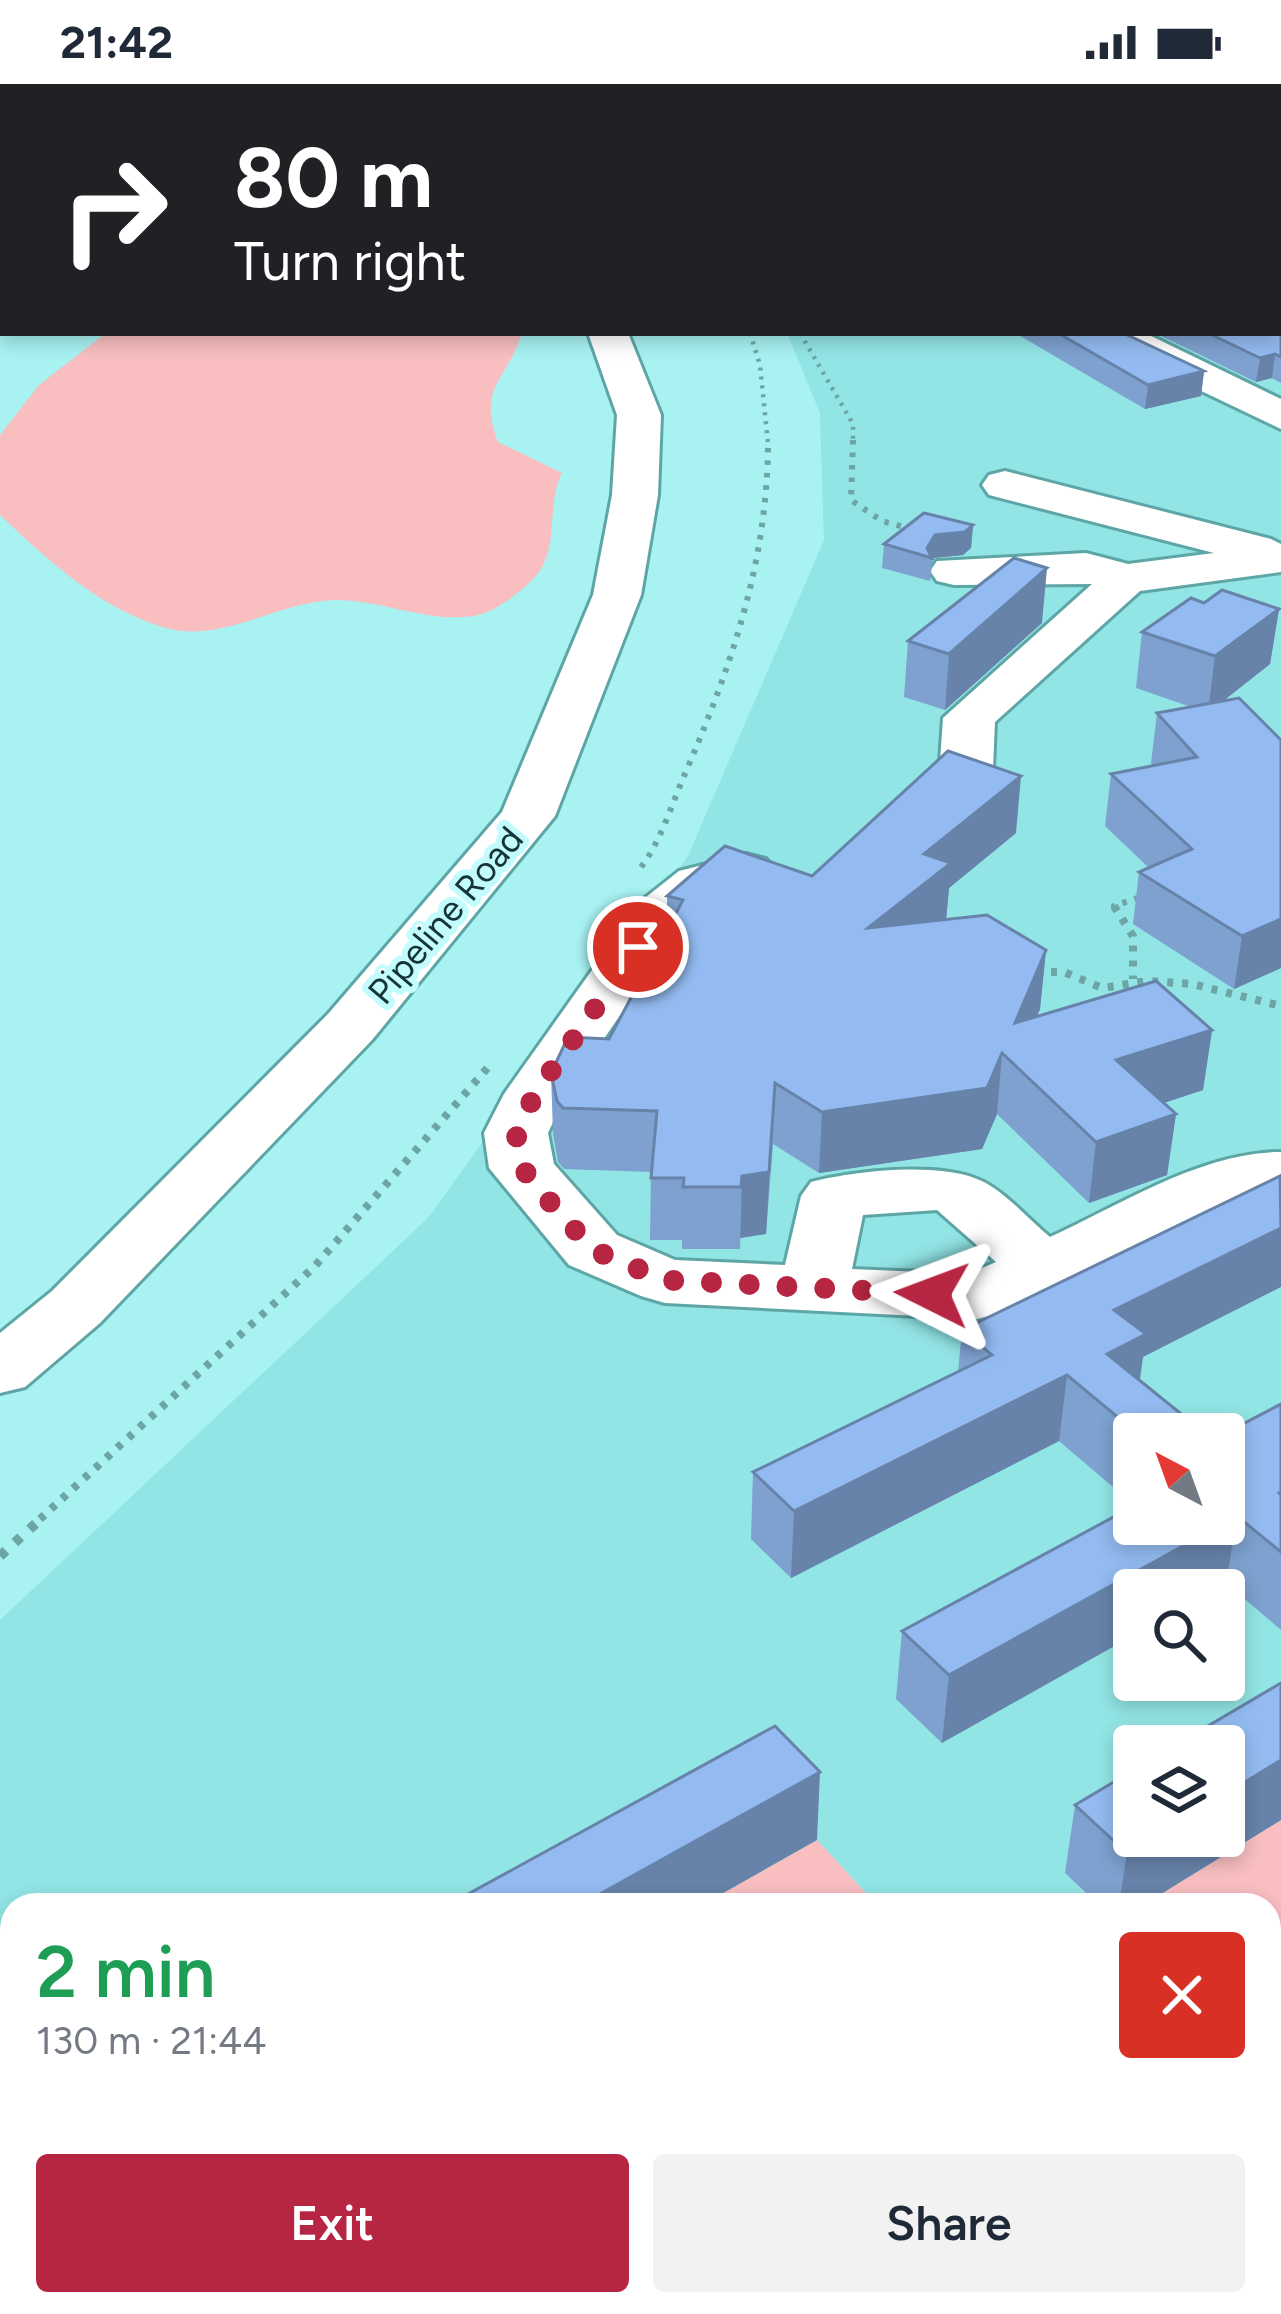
<!DOCTYPE html>
<html lang="en">
<head>
<meta charset="utf-8">
<style>
  body { margin:0; font-family:Figtree,sans-serif; background:#f2f2f3; color:#1f2937; height:100vh; display:flex; flex-direction:column; font-size:45px; white-space:nowrap }
  * { box-sizing:border-box; margin:0 }
  p { font-size:39px; color:#747a83 }
  .icon { flex:none; width:66px; height:66px; fill:none; stroke:currentColor; stroke-width:2; stroke-linecap:round; stroke-linejoin:round }
  .map { position:relative; flex:1; overflow:hidden }
  .drawer { position:absolute; left:0px; top:1809px; width:1281px; height:423px; display:flex; flex-direction:column; background:#fff; border-radius:36px 36px 0 0; box-shadow:0 6px 18px #0003 }
  .drawer>* { flex:none }
  .top-card { position:absolute; left:0px; top:0px; width:1281px; height:252px; box-shadow:0 6px 18px #0003; background:#202124; color:#fff; overflow:hidden }
  .needle { width:78px; rotate:319deg }
  .fabs { position:absolute; left:1113px; top:1329px; display:grid; gap:24px }
  .fabs a { display:grid; place-items:center; width:132px; height:132px; border-radius:12px; background:#fff; box-shadow:0 6px 18px #0003; font-size:60px }
  .pin { position:absolute; display:grid; place-items:center; width:102px; height:102px; color:#fff; margin:-51px; border:6px solid #fff; border-radius:50%; box-shadow:0 3px 12px #0007 }
  .me { position:absolute; width:132px; margin:-66px; rotate:273deg; stroke-linejoin:round; filter:drop-shadow(0 0 9px #0008) }
  .turn { display:flex; align-items:center; gap:42px; height:252px; padding:0 36px; font-size:54px }
  .turn .icon { width:156px; height:156px; stroke-width:2.5 }
  .turn b { display:block; font-size:84px; line-height:102px }
  .round { display:grid; place-items:center; flex:none; width:126px; height:126px; border-radius:12px; background:#f2f2f3 }
  .overview { display:flex; align-items:center; justify-content:space-between; height:204px; padding:0 36px }
  h1 { font-size:72px; font-weight:600; line-height:90px; color:#1e9e55 }
  .cta { display:flex; gap:24px; margin-top:auto; padding:24px 36px }
  .cta a { flex:1; height:138px; border-radius:12px; background:#b62541; color:#fff; font-size:48px; font-weight:600; line-height:138px; text-align:center }
  .cta a+a { background:#f2f2f3; color:#1f2937 }
  .status { display:flex; justify-content:space-between; align-items:center; height:84px; padding:0 60px; background:#fff; direction:ltr }
  .status svg { height:33px; fill:currentColor }
  .map>svg:first-child { display:block }
</style>
</head>
<body>
<div class="status"><b>21:42</b><svg viewBox="0 0 49 12"><path d="M0 12V9h3v3zM5 12V6h3v6zM10 12V3h3v9zM15 12V0h3v12zM26 1h20v11H26zM47 4h2v5h-2z"/></svg></div>
<div class="map">
<svg width="1281" height="2230" viewBox="0 0 1281 2230">
  <rect width="100%" height="100%" fill="#a8f2f2"/>
  <path fill="#92e5e5" fill-rule="evenodd" d="M 1281,0 L 1281,2230 L 0,2230 L 0,1536 L 428,1134 L 688,772 L 824,456 L 820,329 L 787,249 L 1278,249 L 1278,3 L 642,3 ZM 1134,1350 L 1224,1350 L 1224,1440 L 1134,1440 ZM 1134,1506 L 1224,1506 L 1224,1596 L 1134,1596 ZM 1134,1662 L 1224,1662 L 1224,1752 L 1134,1752 ZM 12,1821 L 1269,1821 L 1269,2220 L 12,2220 Z"/>
  <g fill="#f8bec0">
    <path d="M 0,0 L 435,0 L 436,3 L 3,3 L 0,227 Z"/>
    <path d="M 620,0 L 1281,0 L 1281,133 L 1278,3 Z"/>
    <path d="M 106,249 L 522,249 C 507,297 477,302 498,358 L 562,389 C 545,421 561,466 534,494 C 519,509 495,529 473,532 C 427,539 382,516 336,516 C 279,517 221,560 166,544 C 102,526 47,476 0,431 L 0,351 L 39,301 Z"/>
    <path d="M 1281,1736 L 1281,1950 L 1269,1941 L 1269,1821 L 1143,1821 Z"/>
    <path d="M 817,1756 L 877,1821 L 702,1821 Z"/>
    <path d="M 109,2220 L 520,2220 L 504,2230 L 91,2230 Z"/>
    <path d="M 683,2220 L 1001,2220 L 986,2230 L 691,2230 Z"/>
  </g>
  <g fill="none" stroke-linecap="round" stroke-linejoin="round">
    <defs>
      <g id="minor">
        <path d="M 454,0 L 488,0 L 490,3 L 456,3 Z"/>
        <path d="M 921,0 L 958,0 L 960,3 L 923,3 Z"/>
        <path d="M 588,249 L 628,249 L 661,331 L 658,411 L 641,511 L 555,732 L 372,956 L 100,1239 L 25,1303 L 0,1309 L 0,1249 L 52,1207 L 328,930 L 502,728 L 593,511 L 612,411 L 617,331 Z"/>
        <path d="M 1093,249 L 1145,249 L 1281,315 L 1281,345 L 1099,258 Z"/>
        <path d="M 1005,387 L 1271,455 L 1281,460 L 1281,488 L 1140,507 L 995,638 L 992,707 L 984,718 L 965,723 L 946,718 L 938,707 L 943,634 L 1092,500 L 954,501 L 937,497 L 930,487 L 937,477 L 1086,469 L 1128,480 L 1214,469 L 989,411 L 982,401 L 989,391 Z"/>
        <path d="M 746,770 L 766,775 L 774,787 L 766,799 L 719,811 L 682,841 L 566,1010 L 548,1049 L 554,1080 L 617,1151 L 675,1176 L 785,1181 L 801,1112 L 811,1098 C 854,1087 935,1078 977,1095 C 1003,1105 1028,1135 1050,1153 C 1120,1121 1202,1068 1281,1068 L 1281,1108 L 1225,1122 L 1001,1229 L 977,1235 L 665,1219 L 641,1212 L 569,1181 L 489,1084 L 484,1049 L 504,1010 L 641,817 L 679,787 ZM 937,1126 L 996,1178 L 968,1190 L 852,1185 L 863,1131 Z"/>
      </g>
    </defs>
    <use href="#minor" stroke="#5ea6a6" stroke-width="6"/>
    <g stroke="#6da5a5" stroke-width="4.5" stroke-dasharray="3 6" stroke-linecap="butt">
      <path d="M 750,249 L 760,281 L 768,359"/>
      <path d="M 800,249 L 853,340 L 853,359"/>
    </g>
    <g stroke="#6da5a5" stroke-width="6" stroke-dasharray="4.5 8" stroke-linecap="butt">
      <path d="M 853,356 L 851,416 L 882,437 L 912,445"/>
      <path d="M 641,783 C 661,757 671,722 684,692 C 732,581 768,477 768,356"/>
      <path d="M 1116,825 L 1114,822 L 1146,811"/>
    </g>
    <g stroke="#6da5a5" stroke-width="8" stroke-dasharray="6 9" stroke-linecap="butt">
      <path d="M 1114,822 L 1133,852 L 1133,895"/>
      <path d="M 1036,888 L 1064,888 L 1102,904 L 1147,897 L 1192,900 L 1281,922"/>
      <path d="M 40,1435 L 315,1182 L 490,981"/>
    </g>
    <path stroke="#6da5a5" stroke-width="10" stroke-dasharray="8 12" stroke-linecap="butt" d="M 0,1472 L 44,1432"/>
    <use href="#minor" fill="#fff" fill-rule="evenodd"/>
  </g>
  <g fill="#7ea1cf">
    <path d="M 1281,159 L 1281,299 L 1272,294 L 1256,298 L 1155,249 L 1278,249 Z"/>
    <path d="M 1015,249 L 1123,249 L 1204,287 L 1201,312 L 1145,325 Z"/>
    <path d="M 973,441 L 971,464 L 963,471 L 933,474 L 930,497 L 882,484 L 884,460 Z"/>
    <path d="M 1204,519 L 1279,525 L 1270,580 L 1223,617 L 1281,656 L 1281,884 L 1234,905 L 1133,840 L 1139,788 L 1149,784 L 1105,742 L 1111,690 L 1153,682 L 1151,679 L 1157,629 L 1191,623 L 1136,604 L 1142,548 Z"/>
    <path d="M 1042,539 L 945,626 L 904,613 L 908,557 Z"/>
    <path d="M 1016,749 L 949,804 L 946,835 L 1046,866 L 1040,925 L 1037,932 L 1212,946 L 1203,1006 L 1164,1019 L 1176,1030 L 1167,1091 L 1089,1119 L 997,1030 L 982,1065 L 819,1089 L 773,1060 L 766,1150 L 740,1154 L 740,1165 L 682,1165 L 682,1156 L 650,1156 L 651,1088 L 564,1085 L 558,1078 L 553,1050 L 551,989 L 609,955 L 667,845 L 667,812 L 812,792 Z"/>
    <path d="M 962,1246 L 1143,1273 L 1139,1296 L 1206,1350 L 1134,1350 L 1134,1421 L 1059,1357 L 791,1494 L 751,1455 L 753,1388 L 958,1288 Z"/>
    <path d="M 1281,1320 L 1281,1546 L 1226,1499 L 1213,1506 L 1134,1506 L 942,1659 L 896,1615 L 902,1547 L 1134,1440 Z"/>
    <path d="M 1281,1599 L 1281,1736 L 1143,1821 L 1099,1821 L 1065,1789 L 1075,1721 Z"/>
    <path d="M 51,2220 L 109,2220 L 91,2230 L 56,2230 Z"/>
    <path d="M 407,2220 L 737,2220 L 745,2230 L 391,2230 Z"/>
  </g>
  <g fill="#6783a9">
    <path d="M 1275,270 L 1272,294 L 1256,298 L 1260,274 Z"/>
    <path d="M 1204,287 L 1201,312 L 1145,325 L 1148,301 Z"/>
    <path d="M 973,441 L 971,464 L 963,471 L 933,474 L 932,477 L 927,464 L 935,451 Z"/>
    <path d="M 1047,484 L 1042,539 L 945,626 L 949,570 Z"/>
    <path d="M 1279,525 L 1270,580 L 1208,629 L 1215,572 Z"/>
    <path d="M 1021,692 L 1016,749 L 949,804 L 946,837 L 868,844 L 924,770 Z"/>
    <path d="M 1281,835 L 1281,884 L 1234,905 L 1242,852 Z"/>
    <path d="M 1046,866 L 1040,925 L 1016,982 L 1015,939 Z"/>
    <path d="M 1212,946 L 1203,1006 L 1109,1037 L 1116,976 Z"/>
    <path d="M 1002,969 L 997,1030 L 982,1065 L 819,1089 L 822,1028 Z"/>
    <path d="M 775,999 L 766,1150 L 740,1154 L 740,1165 L 742,1092 Z"/>
    <path d="M 1176,1030 L 1167,1091 L 1089,1119 L 1096,1058 Z"/>
    <path d="M 1281,1144 L 1281,1203 L 1143,1273 L 1137,1316 L 1112,1329 L 1109,1269 L 1114,1226 Z"/>
    <path d="M 1067,1291 L 1059,1357 L 791,1494 L 794,1427 Z"/>
    <path d="M 1237,1432 L 1226,1499 L 1213,1506 L 1134,1506 L 1134,1551 L 942,1659 L 949,1591 Z"/>
    <path d="M 1281,1676 L 1281,1736 L 1143,1821 L 1119,1821 L 1127,1769 L 1156,1752 L 1224,1752 L 1224,1711 Z"/>
    <path d="M 820,1688 L 817,1756 L 702,1821 L 580,1821 Z"/>
    <path d="M 60,2220 L 109,2220 L 91,2230 L 62,2230 Z"/>
    <path d="M 567,2220 L 621,2220 L 621,2230 L 551,2230 Z"/>
    <path d="M 1068,2220 L 1151,2220 L 1137,2230 L 1053,2230 Z"/>
  </g>
  <g fill="#93bbf1" stroke="#6783a9" stroke-width="3">
    <path d="M 1278,157 L 1281,159 L 1281,273 L 1275,270 L 1260,274 L 1208,249 L 1278,249 Z"/>
    <path d="M 1058,249 L 1123,249 L 1204,287 L 1148,301 Z"/>
    <path d="M 924,429 L 973,441 L 965,448 L 935,451 L 927,464 L 932,474 L 884,460 Z"/>
    <path d="M 1014,474 L 1047,484 L 949,570 L 908,557 Z"/>
    <path d="M 1222,506 L 1279,525 L 1215,572 L 1142,548 L 1191,514 L 1204,519 Z"/>
    <path d="M 1239,614 L 1281,656 L 1281,835 L 1242,852 L 1139,788 L 1192,765 L 1111,690 L 1197,673 L 1157,629 Z"/>
    <path d="M 948,667 L 1021,692 L 924,770 L 951,779 L 868,844 L 987,831 L 1046,866 L 1015,939 L 1156,897 L 1212,946 L 1116,976 L 1176,1030 L 1096,1058 L 1002,969 L 987,1004 L 822,1028 L 775,999 L 769,1088 L 742,1092 L 741,1103 L 683,1103 L 684,1094 L 651,1094 L 657,1027 L 563,1024 L 557,1017 L 551,989 L 568,953 L 609,955 L 683,816 L 667,812 L 725,762 L 812,792 Z"/>
    <path d="M 1280,1092 L 1281,1144 L 1114,1226 L 1146,1250 L 1107,1270 L 1206,1350 L 1138,1350 L 1067,1291 L 794,1427 L 753,1388 L 992,1271 L 962,1246 Z"/>
    <path d="M 1281,1320 L 1281,1408 L 1279,1409 L 1281,1411 L 1281,1468 L 1237,1432 L 1224,1439 L 1224,1350 Z"/>
    <path d="M 1134,1422 L 1134,1440 L 1223,1440 L 949,1591 L 902,1547 Z"/>
    <path d="M 1281,1599 L 1281,1676 L 1224,1711 L 1224,1662 L 1174,1662 Z"/>
    <path d="M 775,1642 L 820,1688 L 580,1821 L 448,1821 Z"/>
    <path d="M 1134,1686 L 1134,1752 L 1156,1752 L 1127,1769 L 1075,1721 Z"/>
    <path d="M 407,2220 L 567,2220 L 551,2230 L 391,2230 Z"/>
    <path d="M 646,2220 L 737,2220 L 745,2230 L 654,2230 Z"/>
    <path d="M 910,2220 L 1068,2220 L 1053,2230 L 896,2230 Z"/>
  </g>
  <g fill="none" stroke-linecap="round" stroke-linejoin="round">
    <path stroke="#b62541" stroke-width="21" stroke-dasharray="0 37.8" d="M 638,863 L 535,1010 L 516,1049 L 522,1084 L 550,1118 L 593,1166 L 665,1196 L 932,1210"/>
  </g>
  <g text-anchor="middle" stroke-width="12" stroke-linejoin="round" paint-order="stroke">
    <g font-size="36" fill="#163435" stroke="#c2fcfc">
      <text transform="translate(445 831) rotate(-50)" y="13">Pipeline Road</text>
    </g>
  </g>
</svg>
<div class="fabs">
<a><svg class="needle" viewBox="-14 -14 28 28"><path d="M0-13l5 13h-10z" fill="#e53935"/><path d="M0 13l5-13h-10z" fill="#747a83"/></svg></a>
<a><svg class="icon" aria-label="search" viewBox="0 0 24 24"><circle cx="10" cy="10" r="6"/><path d="M15 15l6 6"/></svg></a>
<a><svg class="icon" aria-label="layers" viewBox="0 0 24 24"><path d="M12 4l9 5-9 5-9-5zM3 14l9 5 9-5"/></svg></a>
</div>
<div class="pin" style="left:638px;top:863px;background:#d93025"><svg class="icon" aria-label="arrive" viewBox="0 0 24 24"><path d="M6 21V4h12l-3 4 3 4H6"/></svg></div>
<svg class="me" style="left:932px;top:1210px" viewBox="-20 -20 40 40"><path d="M0-17L14 15 0 8-14 15z" fill="#b62541" stroke="#fff" stroke-width="4"/></svg>
<div class="top-card">
<div class="turn"><svg class="icon" aria-label="right" viewBox="0 0 24 24"><path d="M7 20v-9h11M14 6l5 5-5 5"/></svg><div><b>80 m</b>Turn right</div></div>
</div>
<section class="drawer">
<div class="overview"><div><h1>2 min</h1><p>130 m · 21:44</p></div><a class="round" style="background:#d93025;color:#fff"><svg class="icon" aria-label="close" viewBox="0 0 24 24"><path d="M6 6l12 12M18 6L6 18"/></svg></a></div>
<div class="cta"><a>Exit</a><a>Share</a></div>
</section>
</div>
</body>
</html>
